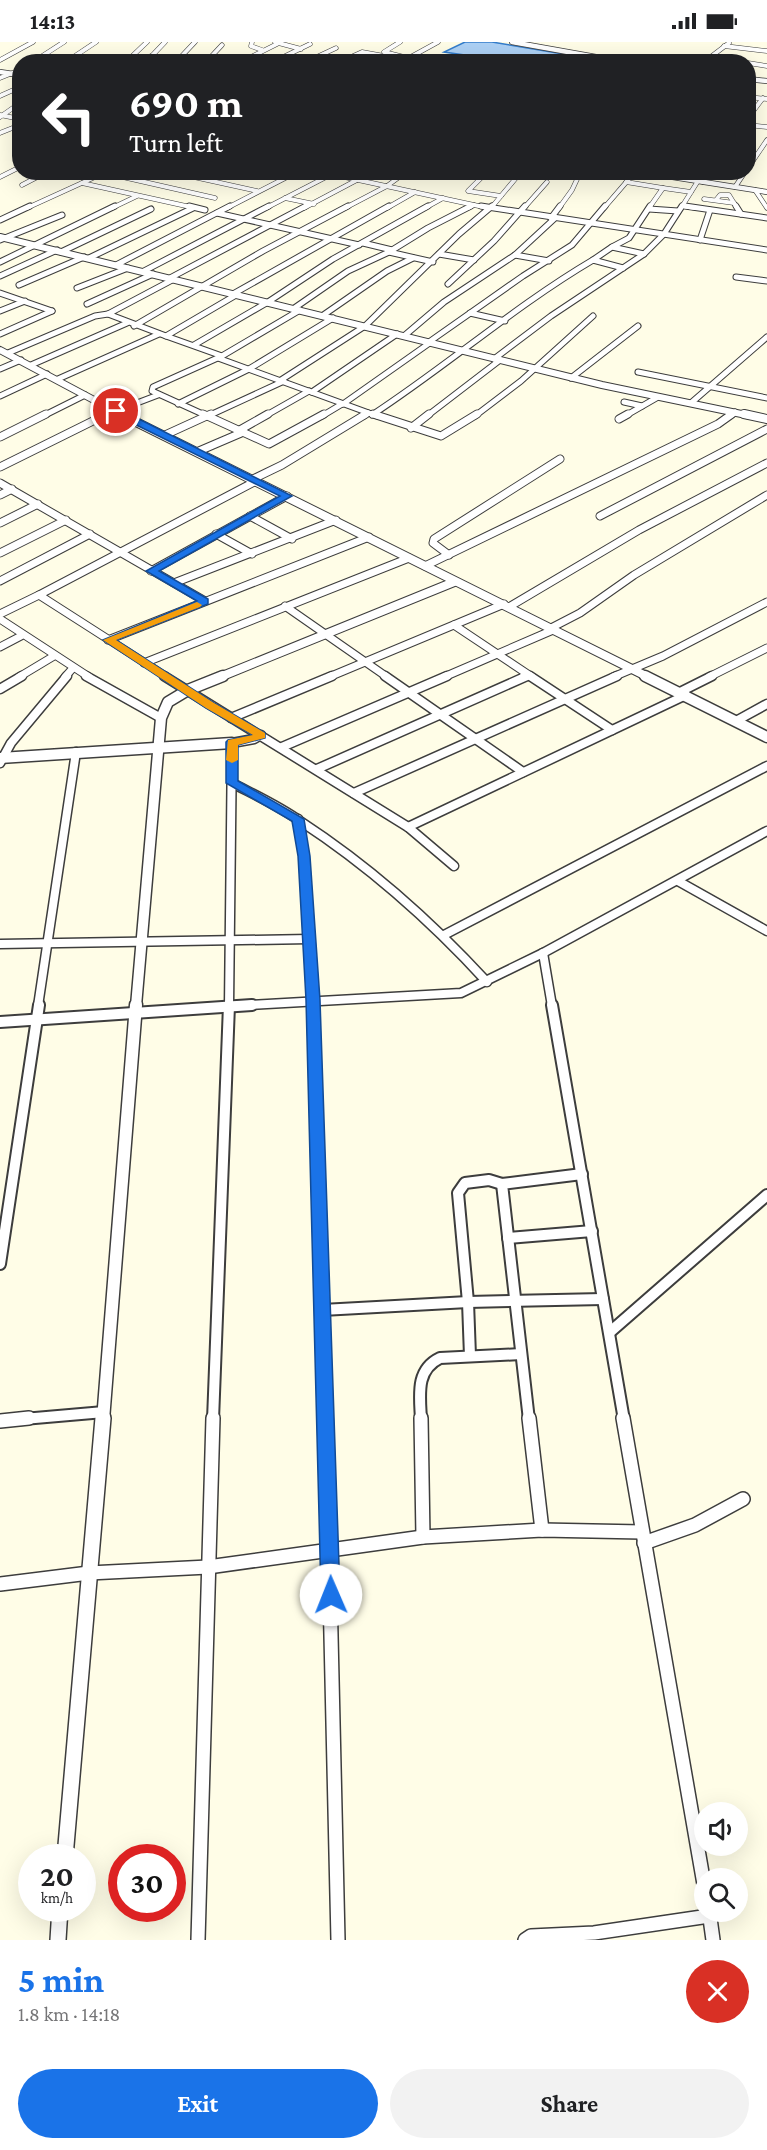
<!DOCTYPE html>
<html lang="en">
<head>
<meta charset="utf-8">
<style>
  body { margin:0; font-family:"Crimson Pro",serif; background:#f2f2f2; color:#202124; height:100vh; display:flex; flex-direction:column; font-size:22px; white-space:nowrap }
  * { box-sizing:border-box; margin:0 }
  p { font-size:20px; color:#757577 }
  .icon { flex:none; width:33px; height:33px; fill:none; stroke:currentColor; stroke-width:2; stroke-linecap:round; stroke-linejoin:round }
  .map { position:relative; height:1898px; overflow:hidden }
  .drawer { display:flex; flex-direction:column; background:#fff; flex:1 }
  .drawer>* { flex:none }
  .guide { position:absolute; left:12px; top:12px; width:744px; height:126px; border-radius:24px; box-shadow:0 6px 24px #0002; background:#202124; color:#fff; overflow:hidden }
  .controls { position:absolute; left:694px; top:1760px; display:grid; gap:12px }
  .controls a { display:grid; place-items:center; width:54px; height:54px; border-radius:50%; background:#fff; box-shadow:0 6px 24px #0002; font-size:30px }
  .speed { position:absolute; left:18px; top:1802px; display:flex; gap:12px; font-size:30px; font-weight:700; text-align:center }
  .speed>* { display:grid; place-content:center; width:78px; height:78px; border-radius:50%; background:#fff; box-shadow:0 6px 24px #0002; line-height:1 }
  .speed small { font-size:15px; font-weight:400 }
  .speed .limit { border:9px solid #d22; background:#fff; color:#111 }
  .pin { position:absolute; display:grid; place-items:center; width:51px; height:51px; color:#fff; margin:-26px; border:3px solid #fff; border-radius:50%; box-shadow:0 2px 6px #0007 }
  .me { position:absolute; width:66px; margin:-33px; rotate:359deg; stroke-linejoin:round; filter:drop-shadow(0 0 4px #0008) }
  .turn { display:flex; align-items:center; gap:21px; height:126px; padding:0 18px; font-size:27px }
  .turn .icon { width:78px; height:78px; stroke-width:2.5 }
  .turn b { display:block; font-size:42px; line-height:51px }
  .round { display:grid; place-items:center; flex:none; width:63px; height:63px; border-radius:32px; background:#f2f2f2 }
  .summary { display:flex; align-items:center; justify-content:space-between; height:102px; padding:0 18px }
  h1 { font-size:36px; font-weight:700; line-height:45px; color:#1a73e8 }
  .action { display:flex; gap:12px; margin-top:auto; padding:12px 18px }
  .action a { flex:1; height:69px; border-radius:36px; background:#1a73e8; color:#fff; font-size:24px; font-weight:700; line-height:69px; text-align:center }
  .action a+a { background:#f2f2f2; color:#202124 }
  .status { display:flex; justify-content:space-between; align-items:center; height:42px; padding:0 30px; background:#fff; direction:ltr }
  .status svg { height:16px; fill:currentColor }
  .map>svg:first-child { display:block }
</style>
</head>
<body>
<div class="status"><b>14:13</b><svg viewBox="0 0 49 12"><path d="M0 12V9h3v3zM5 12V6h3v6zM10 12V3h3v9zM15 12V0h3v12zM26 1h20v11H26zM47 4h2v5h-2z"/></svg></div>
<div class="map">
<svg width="767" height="1898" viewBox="0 0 767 1898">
  <rect width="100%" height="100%" fill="#fffde7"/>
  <path fill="#add1f5" stroke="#347dcc" stroke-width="1.5" d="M 465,0 L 492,0 L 605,19 L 514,20 L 444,10 Z"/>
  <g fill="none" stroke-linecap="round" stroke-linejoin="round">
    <defs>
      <g id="minor-far5">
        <path d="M 252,0 L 251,4 L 262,8"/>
        <path d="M 275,0 L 301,7"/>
        <path d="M 400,0 L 384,10 L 424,20"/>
        <path d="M 724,4 L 767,9"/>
        <path d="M 151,14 L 212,20"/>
        <path d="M 709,16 L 734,20"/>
        <path d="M 407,17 L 438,0"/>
        <path d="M 0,18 L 33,0"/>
        <path d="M 178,18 L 195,0"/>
        <path d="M 208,18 L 222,3"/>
        <path d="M 33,20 L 64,0"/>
        <path d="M 66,20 L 96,0"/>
        <path d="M 126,20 L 147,0"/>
        <path d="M 146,20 L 165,0"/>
        <path d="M 241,20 L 277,2"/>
        <path d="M 273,20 L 310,2"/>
        <path d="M 306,20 L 336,6"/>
        <path d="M 340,20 L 362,10 L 384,14"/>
        <path d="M 704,20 L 729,1"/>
        <path d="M 748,21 L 767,24"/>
        <path d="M 0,36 L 20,28"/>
        <path d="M 0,54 L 20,45"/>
        <path d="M 748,55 L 767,57"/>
        <path d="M 0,73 L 20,77"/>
        <path d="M 0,75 L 20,61"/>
        <path d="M 748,76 L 763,56"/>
        <path d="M 748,83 L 767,85"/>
        <path d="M 0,91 L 20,83"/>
        <path d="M 748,126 L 767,98"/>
        <path d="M 171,130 L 257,149"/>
        <path d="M 255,130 L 270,133"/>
        <path d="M 321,130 L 488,166"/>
        <path d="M 105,131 L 215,156"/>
        <path d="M 0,135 L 20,125"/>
        <path d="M 481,136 L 468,149 L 501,154"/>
        <path d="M 626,140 L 663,146 L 649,166"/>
        <path d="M 703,140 L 709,130"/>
        <path d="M 82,141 L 195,166"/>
        <path d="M 22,143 L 47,130"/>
        <path d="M 735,145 L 745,130"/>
        <path d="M 663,146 L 691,150"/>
        <path d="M 755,148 L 767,166"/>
        <path d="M 285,156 L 314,162"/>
        <path d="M 704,157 L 734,161"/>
        <path d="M 716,158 L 720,153 L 729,153 L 737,166"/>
        <path d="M 682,164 L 695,166"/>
        <path d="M 27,166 L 106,130"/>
        <path d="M 112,166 L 137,154"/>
        <path d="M 227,166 L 297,130"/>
        <path d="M 266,166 L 332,132"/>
        <path d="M 304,166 L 372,130"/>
        <path d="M 345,166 L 387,144 L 406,130"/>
        <path d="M 387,166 L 415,150"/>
        <path d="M 425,166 L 443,156"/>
        <path d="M 468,166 L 474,163"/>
        <path d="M 491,166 L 521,130"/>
        <path d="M 524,166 L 547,140"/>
        <path d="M 559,166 L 572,148 L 580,131"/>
        <path d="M 604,166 L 635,130"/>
        <path d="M 681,166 L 698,139"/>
      </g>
      <g id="minor-far4">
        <path d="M 189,164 L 205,168"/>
        <path d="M 481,164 L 767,208"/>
        <path d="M 685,164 L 767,176"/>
        <path d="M 736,164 L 741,172"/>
        <path d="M 649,167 L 678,169"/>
        <path d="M 217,171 L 359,203"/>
        <path d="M 551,176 L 560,164"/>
        <path d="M 0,178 L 30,164"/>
        <path d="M 0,198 L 62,173"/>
        <path d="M 700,198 L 710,168"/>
        <path d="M 363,201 L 392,208"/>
        <path d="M 612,205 L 629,196 L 650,164"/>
        <path d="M 61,210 L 151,167"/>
        <path d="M 389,210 L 433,220"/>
        <path d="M 439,212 L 474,218"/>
        <path d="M 515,213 L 549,219"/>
        <path d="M 89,216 L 193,166"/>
        <path d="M 593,218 L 612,205 L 644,212"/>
        <path d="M 0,220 L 115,164"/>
        <path d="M 116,223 L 230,164"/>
        <path d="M 144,229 L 269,164"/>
        <path d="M 0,234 L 57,208"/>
        <path d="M 736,235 L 767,239"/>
        <path d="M 170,236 L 306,164"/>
        <path d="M 448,242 L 494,199 L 525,164"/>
        <path d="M 19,243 L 84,215"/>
        <path d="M 77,246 L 128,226"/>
        <path d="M 0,251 L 52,269"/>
        <path d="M 233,252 L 389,164"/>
        <path d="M 87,262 L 153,232"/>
        <path d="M 293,267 L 348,229 L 389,210 L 428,186 L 471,164"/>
        <path d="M 0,269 L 25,259"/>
        <path d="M 470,271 L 505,279"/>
        <path d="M 322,274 L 387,229 L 413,216"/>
        <path d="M 134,284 L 263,209 L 348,164"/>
        <path d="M 0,292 L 52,269"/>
        <path d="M 166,294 L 108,272 L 174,237"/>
        <path d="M 404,294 L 444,260 L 515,213 L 554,177"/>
        <path d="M 429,300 L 523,234 L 572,203 L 605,164"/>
        <path d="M 194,303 L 268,260 L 333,217 L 428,164"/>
        <path d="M 8,311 L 95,274 L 108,272"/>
        <path d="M 222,314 L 166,294 L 236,253"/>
        <path d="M 218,316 L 377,374"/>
        <path d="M 494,317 L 551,274 L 644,212 L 664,192 L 682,164"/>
        <path d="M 31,323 L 127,281"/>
        <path d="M 0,327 L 21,318"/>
        <path d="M 638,330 L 767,356"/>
        <path d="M 571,336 L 638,284"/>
        <path d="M 58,337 L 159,292"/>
        <path d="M 281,338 L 365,284 L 459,192 L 492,164"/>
        <path d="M 312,350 L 397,292"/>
        <path d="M 0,354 L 47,332"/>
        <path d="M 624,360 L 642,364"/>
        <path d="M 691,361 L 767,295"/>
        <path d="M 178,362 L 249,327 L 333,276"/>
        <path d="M 343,362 L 431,300"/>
        <path d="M 116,369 L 158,353"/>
        <path d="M 372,373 C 447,324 515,264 593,218 L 623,226"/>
        <path d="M 43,374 L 85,353"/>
        <path d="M 104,374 L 114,369"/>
        <path d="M 207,374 L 152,349 L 153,345 L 222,314 L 300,268"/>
        <path d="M 208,374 L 284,339"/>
        <path d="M 265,374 L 309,349"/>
        <path d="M 322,374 L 342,362"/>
        <path d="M 364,374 L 368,371"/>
        <path d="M 427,374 L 500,318"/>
        <path d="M 475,374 L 521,339 L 593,274"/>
        <path d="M 625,374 L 658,355"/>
        <path d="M 730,374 L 735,370"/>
      </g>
      <g id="minor-far3">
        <path d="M 203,372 L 269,402 L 324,372"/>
        <path d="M 373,372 L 441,394 L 477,372"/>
        <path d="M 619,377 L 628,372"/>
        <path d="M 411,386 L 429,372"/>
        <path d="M 238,389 L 268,372"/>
        <path d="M 165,393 L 211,372"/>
        <path d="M 0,395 L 46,372"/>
        <path d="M 199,409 L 241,391"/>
        <path d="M 0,425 L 107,372"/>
        <path d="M 253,437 L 282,423 L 366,372"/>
        <path d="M 0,441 L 205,559"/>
        <path d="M 0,453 L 12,447"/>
        <path d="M 250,474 L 292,497"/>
        <path d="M 600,474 L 767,387"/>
        <path d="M 0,481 L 38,462"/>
        <path d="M 216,492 L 252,512"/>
        <path d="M 0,511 L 66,478"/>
        <path d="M 449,513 L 433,501 L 434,497 L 560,417"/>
        <path d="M 425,524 L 718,382 L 732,372"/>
        <path d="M 151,529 L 287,454"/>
        <path d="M 0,539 L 90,492"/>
        <path d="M 174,541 L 336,478"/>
        <path d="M 285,564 L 387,635"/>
        <path d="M 509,565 L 639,488 L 767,421"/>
        <path d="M 0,572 L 39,553"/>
        <path d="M 0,577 L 89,635"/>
        <path d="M 454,583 L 532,635"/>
        <path d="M 551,586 L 580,571 L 634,533 L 767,453"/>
        <path d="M 108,598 L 369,495"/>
        <path d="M 0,605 L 21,594"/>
        <path d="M 144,621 L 409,516"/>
        <path d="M 19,635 L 54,614"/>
        <path d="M 65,635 L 73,626"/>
        <path d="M 167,635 L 39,553 L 256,439"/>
        <path d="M 329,635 L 504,562"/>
        <path d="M 444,635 L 553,588"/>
        <path d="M 523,635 L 528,633"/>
        <path d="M 613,635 L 663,614 L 767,560"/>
        <path d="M 709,635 L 767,606"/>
      </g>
      <g id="minor-far2">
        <path d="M 86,634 L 161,676"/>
        <path d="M 164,634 L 408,785 L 454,824"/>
        <path d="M 385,634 L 523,730"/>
        <path d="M 530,634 L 612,688"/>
        <path d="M 0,647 L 22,634"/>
        <path d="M 680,650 L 712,634"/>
        <path d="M 231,676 L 332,634"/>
        <path d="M 736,679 L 767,662"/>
        <path d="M 282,705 L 447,634"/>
        <path d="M 0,721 L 11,701 L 67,634"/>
        <path d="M 317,727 L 527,634"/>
        <path d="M 232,741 C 255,753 279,764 300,779 C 369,824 431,879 487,940"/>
        <path d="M 354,751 L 617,634"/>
        <path d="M 298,777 L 304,814 L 313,964"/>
        <path d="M 408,785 L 686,653"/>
        <path d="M 678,839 L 767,889"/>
        <path d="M 444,893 L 767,724"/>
        <path d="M 0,902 L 310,897"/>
        <path d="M 543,911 L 552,964"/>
        <path d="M 38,964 L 76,710"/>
        <path d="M 229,964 L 232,701 L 254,697 L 261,693"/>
        <path d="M 230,964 L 461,951 L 543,911 L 767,789"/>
      </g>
      <g id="minor-far1">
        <path d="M 313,963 L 326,1378"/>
        <path d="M 552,963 L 624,1378"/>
        <path d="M 0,980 L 252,963"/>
        <path d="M 508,1196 L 592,1189"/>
        <path d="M 0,1222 L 39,963"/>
        <path d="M 322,1268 L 468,1260 L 603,1257"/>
        <path d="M 610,1290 L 767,1153"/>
        <path d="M 470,1314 L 468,1260 L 458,1151 L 465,1141 L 489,1138 L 502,1142"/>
        <path d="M 12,1378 L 104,1370"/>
        <path d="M 213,1378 L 229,963"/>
        <path d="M 421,1378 C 420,1354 415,1328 440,1316 L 521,1312"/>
        <path d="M 529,1378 L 502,1142 L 582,1132"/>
      </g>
      <g id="minor">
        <path d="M 326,1376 L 338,1898"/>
        <path d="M 421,1376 L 423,1495"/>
        <path d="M 529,1376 L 542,1488"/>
        <path d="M 623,1376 L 705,1848"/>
        <path d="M 0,1379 L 29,1376"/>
        <path d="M 644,1501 L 695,1483 L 743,1457"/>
        <path d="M 0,1542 L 89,1531 L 208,1525 L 423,1495 L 542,1488 L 642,1490"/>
        <path d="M 709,1869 L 713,1898"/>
        <path d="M 198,1898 L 213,1376"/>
        <path d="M 525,1898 L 531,1894 L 594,1891 L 709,1874"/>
      </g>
      <g id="tertiary-far5">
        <path d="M 512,0 L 624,20"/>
        <path d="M 0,30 L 20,33"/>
        <path d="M 748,37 L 767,39"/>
        <path d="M 641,130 L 767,150"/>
      </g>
      <g id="tertiary-far4">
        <path d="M 0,195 L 602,343 L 751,374"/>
        <path d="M 0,308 L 124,374"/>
      </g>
      <g id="tertiary-far3">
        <path d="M 120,372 L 648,635"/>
        <path d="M 744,372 L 767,377"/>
        <path d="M 220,635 L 454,540"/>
      </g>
      <g id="tertiary-far2">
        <path d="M 645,634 L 767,695"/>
        <path d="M 0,716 L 232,701"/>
        <path d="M 136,964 L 161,676 L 168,660 L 188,648 L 223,634"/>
      </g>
      <path id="tertiary-far1" d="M 103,1378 L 136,963"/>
      <g id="tertiary">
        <path d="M 65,1815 L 103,1376"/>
        <path d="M 58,1898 L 60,1866"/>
      </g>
    </defs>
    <use href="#minor-far5" stroke="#3d3d3d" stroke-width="5"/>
    <use href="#minor-far4" stroke="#3d3d3d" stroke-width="7"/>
    <use href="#minor-far3" stroke="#3d3d3d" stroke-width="9"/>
    <use href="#minor-far2" stroke="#3d3d3d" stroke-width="11"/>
    <use href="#minor-far1" stroke="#3d3d3d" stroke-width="14"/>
    <use href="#minor" stroke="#3d3d3d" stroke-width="16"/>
    <use href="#tertiary-far5" stroke="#3d3d3d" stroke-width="6"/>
    <use href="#tertiary-far4" stroke="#3d3d3d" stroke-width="8"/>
    <use href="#tertiary-far3" stroke="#3d3d3d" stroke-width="10"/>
    <use href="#tertiary-far2" stroke="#3d3d3d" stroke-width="13"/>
    <use href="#tertiary-far1" stroke="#3d3d3d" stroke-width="15"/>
    <use href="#tertiary" stroke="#3d3d3d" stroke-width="18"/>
    <use href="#minor-far5" stroke="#fff" stroke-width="4"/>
    <use href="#minor-far4" stroke="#fff" stroke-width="5"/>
    <use href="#minor-far3" stroke="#fff" stroke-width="7"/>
    <use href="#minor-far2" stroke="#fff" stroke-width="8"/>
    <use href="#minor-far1" stroke="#fff" stroke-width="10"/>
    <use href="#minor" stroke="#fff" stroke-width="13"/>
    <use href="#tertiary-far5" stroke="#fff" stroke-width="4.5"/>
    <use href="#tertiary-far4" stroke="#fff" stroke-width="6"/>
    <use href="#tertiary-far3" stroke="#fff" stroke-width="8"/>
    <use href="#tertiary-far2" stroke="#fff" stroke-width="10"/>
    <use href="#tertiary-far1" stroke="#fff" stroke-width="12"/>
    <use href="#tertiary" stroke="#fff" stroke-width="15"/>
  </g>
  <path fill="#1a73e8" stroke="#114b97" stroke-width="1.5" d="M 112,367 L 119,367 L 292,454 L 159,529 L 208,557 L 208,562 L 116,598 L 214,661 L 265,691 L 265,696 L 238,703 L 238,739 L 304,777 L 310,814 L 320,958 L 340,1553 L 337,1559 L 331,1562 L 324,1559 L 321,1553 L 306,958 L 298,814 L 292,779 L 226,741 L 226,700 L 228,698 L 253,693 L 206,666 L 103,598 L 197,559 L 146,529 L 280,454 L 112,371 Z"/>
  <path fill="#f59e0b" d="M 197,560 L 202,563 L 200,565 L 116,598 L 214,661 L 265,691 L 265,696 L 238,703 L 238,718 L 232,721 L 226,718 L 228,698 L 253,693 L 206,666 L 103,598 Z"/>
</svg>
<div class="controls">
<a><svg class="icon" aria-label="sound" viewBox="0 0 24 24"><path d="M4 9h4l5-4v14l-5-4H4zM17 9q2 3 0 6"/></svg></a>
<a><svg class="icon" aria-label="search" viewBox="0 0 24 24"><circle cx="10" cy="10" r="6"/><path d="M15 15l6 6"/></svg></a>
</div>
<div class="speed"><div>20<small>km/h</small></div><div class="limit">30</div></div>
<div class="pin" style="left:116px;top:369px;background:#d93025"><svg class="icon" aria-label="arrive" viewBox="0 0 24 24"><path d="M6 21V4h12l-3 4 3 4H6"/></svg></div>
<svg class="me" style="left:331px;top:1553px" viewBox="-20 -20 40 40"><circle r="19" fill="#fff"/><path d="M0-13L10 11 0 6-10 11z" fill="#1a73e8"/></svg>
<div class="guide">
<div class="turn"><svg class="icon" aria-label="left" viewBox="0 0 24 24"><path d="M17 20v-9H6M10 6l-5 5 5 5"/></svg><div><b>690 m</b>Turn left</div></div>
</div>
</div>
<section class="drawer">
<div class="summary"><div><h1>5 min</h1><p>1.8 km · 14:18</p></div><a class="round" style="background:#d93025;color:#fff"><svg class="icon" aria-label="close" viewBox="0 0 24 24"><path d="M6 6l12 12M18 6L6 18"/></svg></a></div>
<div class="action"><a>Exit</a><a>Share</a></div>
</section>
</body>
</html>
